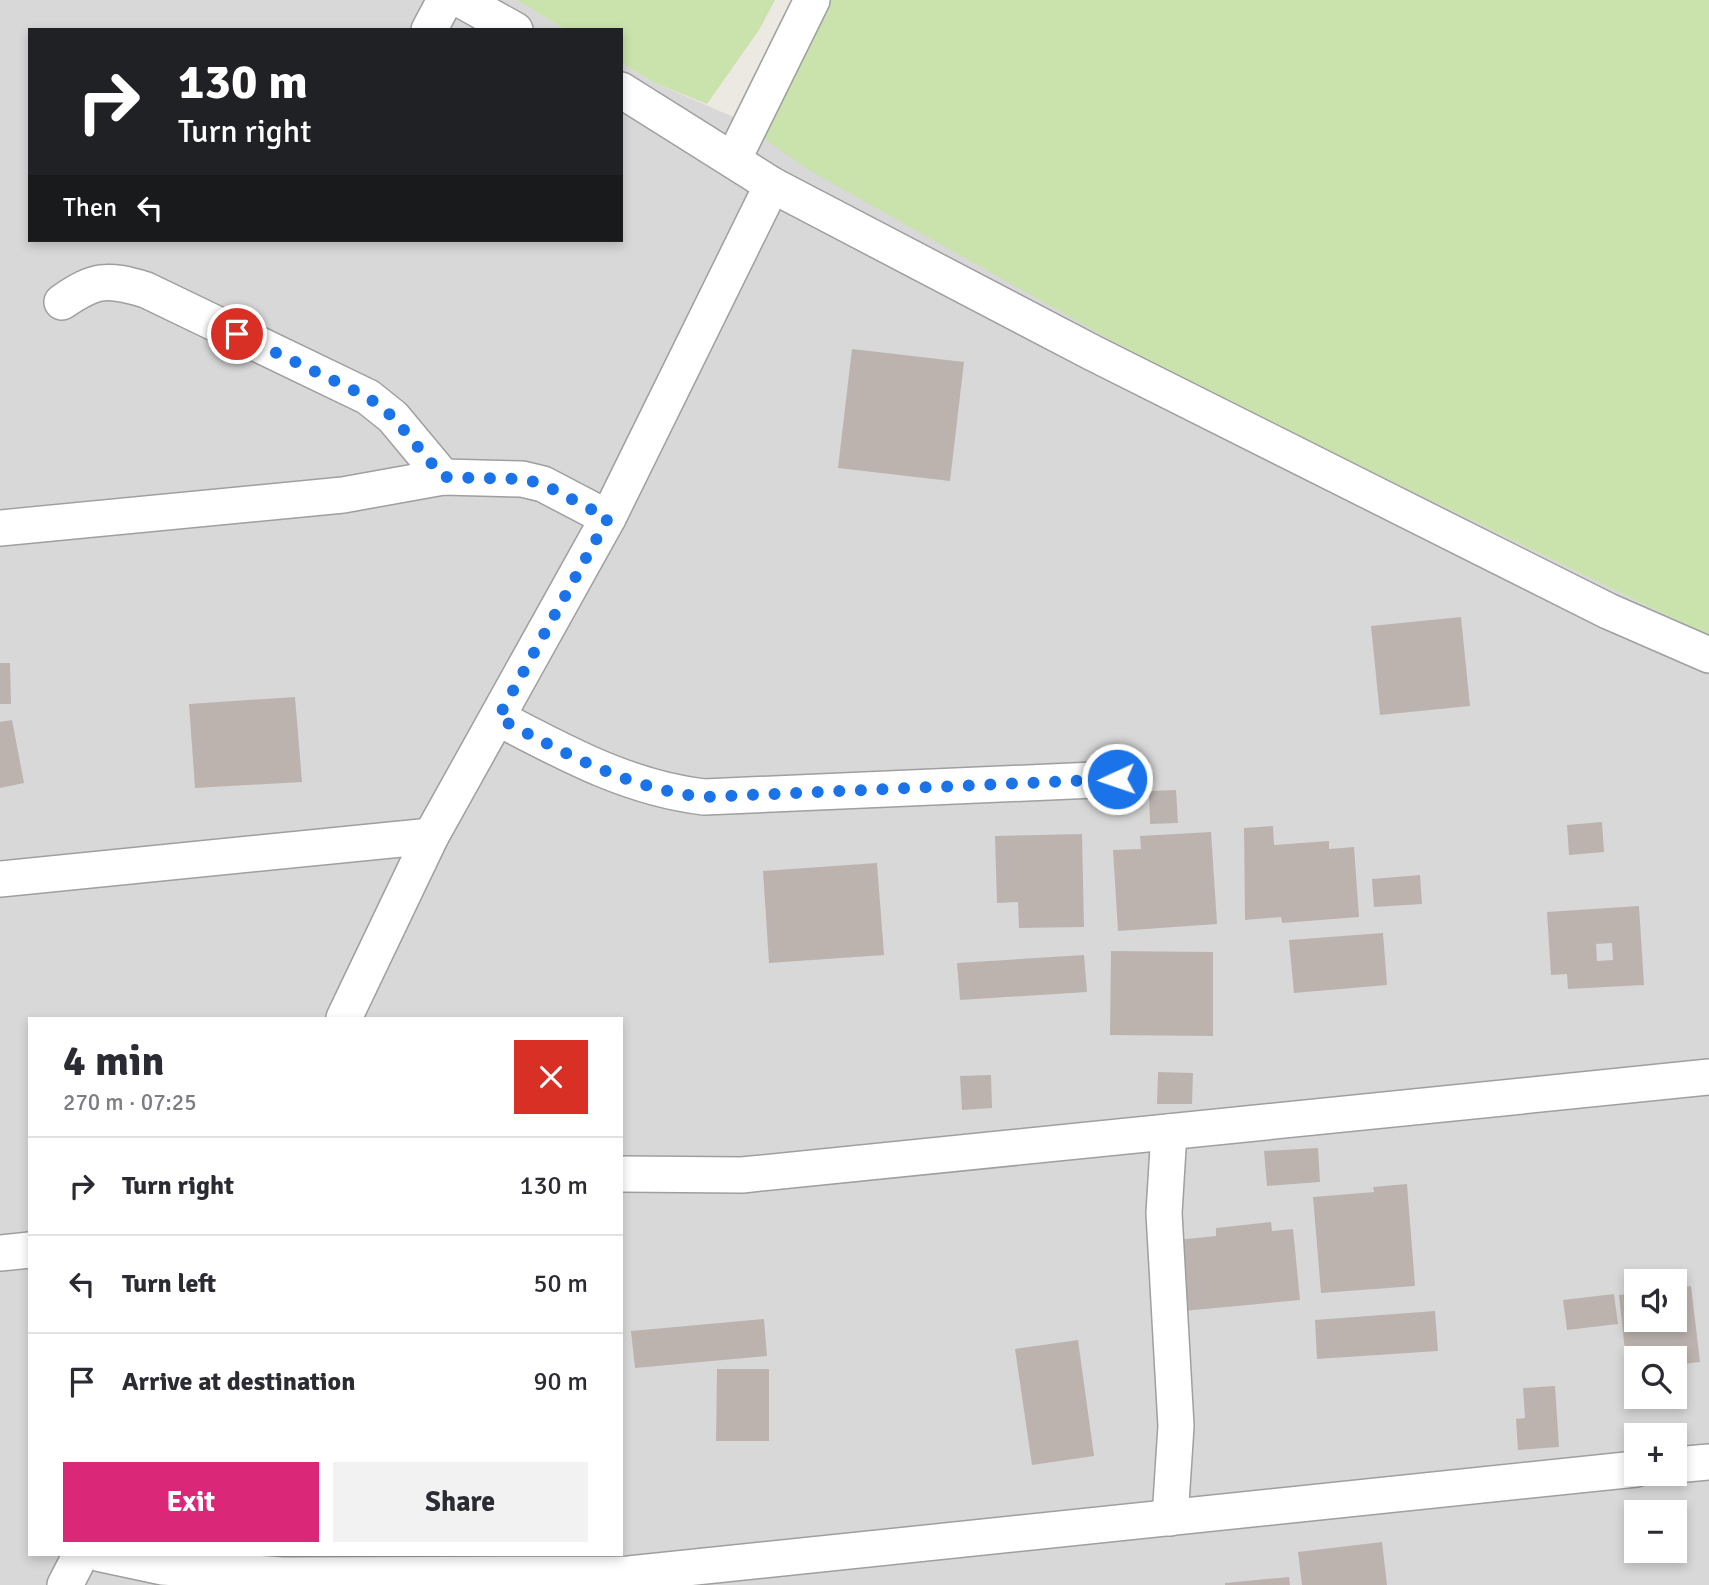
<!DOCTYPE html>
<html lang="en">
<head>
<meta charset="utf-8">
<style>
  body { margin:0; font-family:Signika,sans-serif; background:#f2f2f3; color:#2b2b33; height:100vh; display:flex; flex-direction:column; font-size:26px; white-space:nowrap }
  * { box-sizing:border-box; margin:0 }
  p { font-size:23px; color:#7c7c81 }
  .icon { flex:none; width:38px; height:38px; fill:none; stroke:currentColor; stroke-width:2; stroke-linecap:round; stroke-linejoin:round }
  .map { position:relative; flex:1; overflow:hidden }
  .drawer { position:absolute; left:28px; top:1017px; width:595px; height:539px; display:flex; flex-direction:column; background:#fff; border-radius:0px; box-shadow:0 4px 10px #0003 }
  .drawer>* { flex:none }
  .top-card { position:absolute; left:28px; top:28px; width:595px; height:214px; border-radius:0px; box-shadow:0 4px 10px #0003; background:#202124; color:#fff; overflow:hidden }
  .fabs { position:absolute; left:1624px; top:1269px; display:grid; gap:14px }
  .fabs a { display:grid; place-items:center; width:63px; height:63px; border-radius:0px; background:#fff; box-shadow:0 4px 10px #0003; font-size:35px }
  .pin { position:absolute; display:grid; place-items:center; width:60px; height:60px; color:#fff; margin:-30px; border:4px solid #fff; border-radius:50%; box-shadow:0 2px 7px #0007 }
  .me { position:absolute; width:77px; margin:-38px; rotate:267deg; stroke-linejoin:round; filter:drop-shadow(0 0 5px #0008) }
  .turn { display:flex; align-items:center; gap:24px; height:147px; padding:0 35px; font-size:32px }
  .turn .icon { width:91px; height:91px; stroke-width:2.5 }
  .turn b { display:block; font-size:49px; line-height:60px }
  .then { display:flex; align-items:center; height:66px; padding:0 35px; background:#0003; gap:14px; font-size:26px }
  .round { display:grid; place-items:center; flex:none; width:74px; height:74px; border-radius:0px; background:#f2f2f3 }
  .headline { display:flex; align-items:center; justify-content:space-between; height:119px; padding:0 35px }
  h1 { font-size:42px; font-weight:700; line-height:52px }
  .action { display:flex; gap:14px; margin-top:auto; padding:14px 35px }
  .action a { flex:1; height:80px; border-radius:0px; background:#db2777; color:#fff; font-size:28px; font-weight:700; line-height:80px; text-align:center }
  .action a+a { background:#f2f2f3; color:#2b2b33 }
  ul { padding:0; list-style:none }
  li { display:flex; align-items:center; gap:21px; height:98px; padding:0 35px; border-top:2px solid #e1e1e2 }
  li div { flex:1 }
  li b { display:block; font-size:26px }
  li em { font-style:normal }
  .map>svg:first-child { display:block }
</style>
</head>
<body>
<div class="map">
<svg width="1709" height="1585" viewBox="0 0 1709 1585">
  <rect width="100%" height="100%" fill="#ece8e2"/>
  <path fill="#d9d8d8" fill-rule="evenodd" d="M 0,0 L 517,0 L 566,30 L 30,30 L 30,240 L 621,240 L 621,63 L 657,84 L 759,128 L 1166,371 L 1709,636 L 1709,1585 L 0,1585 ZM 30,1018 L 621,1018 L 621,1554 L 30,1554 ZM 1636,1281 L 1675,1281 L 1675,1320 L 1636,1320 ZM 1636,1358 L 1675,1358 L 1675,1396 L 1636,1396 ZM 1636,1435 L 1675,1435 L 1675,1474 L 1636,1474 ZM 1636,1512 L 1675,1512 L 1675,1550 L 1636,1550 Z"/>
  <g fill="#cae2ab">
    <path d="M 517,0 L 775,0 L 759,30 L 707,104 L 657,84 L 621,63 L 621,30 L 566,30 Z"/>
    <path d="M 810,0 L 1709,0 L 1709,636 L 1166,371 L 807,169 L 766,140 L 759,128 Z"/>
  </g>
  <g fill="#bcb3af" fill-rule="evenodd">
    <path d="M 852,349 L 964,362 L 950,481 L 838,468 Z"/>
    <path d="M 1461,617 L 1470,706 L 1380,715 L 1371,626 Z"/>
    <path d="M 0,663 L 10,663 L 11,704 L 0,704 Z"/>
    <path d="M 295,697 L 302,782 L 195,788 L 189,704 Z"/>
    <path d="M 12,720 L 24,783 L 0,788 L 0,722 Z"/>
    <path d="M 1176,790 L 1178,823 L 1150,824 L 1149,791 Z"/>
    <path d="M 1602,822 L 1604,852 L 1569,855 L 1567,825 Z"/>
    <path d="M 1273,826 L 1274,845 L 1329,841 L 1329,849 L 1354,847 L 1359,917 L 1282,923 L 1281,917 L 1245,920 L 1244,828 Z"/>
    <path d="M 1211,832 L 1217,924 L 1118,931 L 1113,850 L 1141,849 L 1140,836 Z"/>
    <path d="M 1082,834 L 1084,927 L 1019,928 L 1018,902 L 997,903 L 995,836 Z"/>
    <path d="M 877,863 L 884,955 L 769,963 L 763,871 Z"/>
    <path d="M 1420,875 L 1422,904 L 1374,907 L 1372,879 Z"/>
    <path d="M 1639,906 L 1644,985 L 1568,989 L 1567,974 L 1551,975 L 1547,912 ZM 1612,943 L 1613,960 L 1597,961 L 1596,944 Z"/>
    <path d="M 1383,933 L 1387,985 L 1294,993 L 1289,940 Z"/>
    <path d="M 1111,951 L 1213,952 L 1213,1036 L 1110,1035 Z"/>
    <path d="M 1084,955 L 1087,992 L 960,1000 L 957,963 Z"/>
    <path d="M 1158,1072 L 1193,1073 L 1192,1104 L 1157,1104 Z"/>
    <path d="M 991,1075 L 992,1108 L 962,1110 L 960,1076 Z"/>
    <path d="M 1318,1148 L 1320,1182 L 1267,1186 L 1264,1151 Z"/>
    <path d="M 1407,1184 L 1415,1286 L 1321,1293 L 1313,1197 L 1374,1192 L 1373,1187 Z"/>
    <path d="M 1271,1222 L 1272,1231 L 1293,1229 L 1300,1300 L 1183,1311 L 1176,1240 L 1216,1236 L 1216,1228 Z"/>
    <path d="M 1691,1286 L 1700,1362 L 1675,1365 L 1675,1358 L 1636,1358 L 1636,1369 L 1627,1370 L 1619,1295 L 1636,1293 L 1636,1320 L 1675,1320 L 1675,1288 Z"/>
    <path d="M 1614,1294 L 1618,1324 L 1567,1330 L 1563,1300 Z"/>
    <path d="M 1435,1311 L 1438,1351 L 1317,1359 L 1315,1320 Z"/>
    <path d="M 764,1319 L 767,1356 L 635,1368 L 631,1331 Z"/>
    <path d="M 1078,1340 L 1094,1456 L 1032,1465 L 1015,1349 Z"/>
    <path d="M 717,1369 L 769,1369 L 769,1441 L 716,1441 Z"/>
    <path d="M 1555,1386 L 1559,1447 L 1518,1450 L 1516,1419 L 1525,1418 L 1523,1388 Z"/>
    <path d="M 1382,1542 L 1387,1585 L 1302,1585 L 1298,1552 Z"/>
    <path d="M 1289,1577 L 1290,1585 L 1225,1585 L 1225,1583 Z"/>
  </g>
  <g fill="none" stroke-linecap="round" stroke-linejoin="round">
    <defs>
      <g id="minor">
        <path d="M 461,0 L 515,30"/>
        <path d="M 429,30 L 445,0"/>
        <path d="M 621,90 L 772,185 L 1093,353 L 1608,611 L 1709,655"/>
        <path d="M 734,158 L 812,0"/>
        <path d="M 62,302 C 95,279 107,278 146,290 L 368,397 L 393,417 L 443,477"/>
        <path d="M 0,528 L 343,495 L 443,477 L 522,479 L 543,484 L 608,518"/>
        <path d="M 498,718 C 565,753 628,788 704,797 L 1117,779"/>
        <path d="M 0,879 L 431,836"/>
        <path d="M 344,1018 L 431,836 L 608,518 L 772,185"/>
        <path d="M 1169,1132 L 1164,1213 L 1176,1426 L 1170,1518"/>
        <path d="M 621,1174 L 742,1175 L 1709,1077"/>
        <path d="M 0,1253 L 30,1250"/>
        <path d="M 1675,1465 L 1709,1462"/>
        <path d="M 101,1554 L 162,1567 L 282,1575 L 629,1574 L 1636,1469"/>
        <path d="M 65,1585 L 81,1554"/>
      </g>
    </defs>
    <use href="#minor" stroke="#9f9f9f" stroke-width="38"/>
    <use href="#minor" stroke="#fff" stroke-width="35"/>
  </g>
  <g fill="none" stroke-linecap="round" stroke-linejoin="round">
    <path stroke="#1a73e8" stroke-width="12" stroke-dasharray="0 21.6" d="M 237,334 L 368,397 L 393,417 L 443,477 L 522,479 L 543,484 L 608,518 L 498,718 C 565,753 628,789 704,797 L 1117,779"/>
  </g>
</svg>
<div class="fabs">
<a><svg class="icon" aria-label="sound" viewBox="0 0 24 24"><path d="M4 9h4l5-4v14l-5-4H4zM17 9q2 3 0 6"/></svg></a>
<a><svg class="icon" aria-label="search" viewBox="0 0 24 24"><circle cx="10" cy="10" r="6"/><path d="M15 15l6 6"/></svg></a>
<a>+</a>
<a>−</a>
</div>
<div class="pin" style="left:237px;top:334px;background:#d93025"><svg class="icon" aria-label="arrive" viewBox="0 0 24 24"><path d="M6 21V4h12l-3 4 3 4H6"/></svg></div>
<svg class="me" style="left:1117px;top:779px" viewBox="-20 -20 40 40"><circle r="17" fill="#1a73e8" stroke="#fff" stroke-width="3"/><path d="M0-11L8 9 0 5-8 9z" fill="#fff"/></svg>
<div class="top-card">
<div class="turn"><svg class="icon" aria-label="right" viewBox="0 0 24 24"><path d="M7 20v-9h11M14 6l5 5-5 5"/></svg><div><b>130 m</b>Turn right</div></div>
<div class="then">Then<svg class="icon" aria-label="left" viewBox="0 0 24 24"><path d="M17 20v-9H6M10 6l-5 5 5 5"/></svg></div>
</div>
<section class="drawer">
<div class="headline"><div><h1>4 min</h1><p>270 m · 07:25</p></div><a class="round" style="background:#d93025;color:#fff"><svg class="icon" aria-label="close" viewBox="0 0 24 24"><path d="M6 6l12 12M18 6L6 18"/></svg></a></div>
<ul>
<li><svg class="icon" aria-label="right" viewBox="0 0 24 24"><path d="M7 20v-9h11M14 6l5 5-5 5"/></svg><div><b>Turn right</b></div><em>130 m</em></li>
<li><svg class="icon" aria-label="left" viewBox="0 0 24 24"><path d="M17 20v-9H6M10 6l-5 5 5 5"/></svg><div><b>Turn left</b></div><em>50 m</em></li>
<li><svg class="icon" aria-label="arrive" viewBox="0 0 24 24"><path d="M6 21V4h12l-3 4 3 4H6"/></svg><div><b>Arrive at destination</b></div><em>90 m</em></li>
</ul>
<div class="action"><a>Exit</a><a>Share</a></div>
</section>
</div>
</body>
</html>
